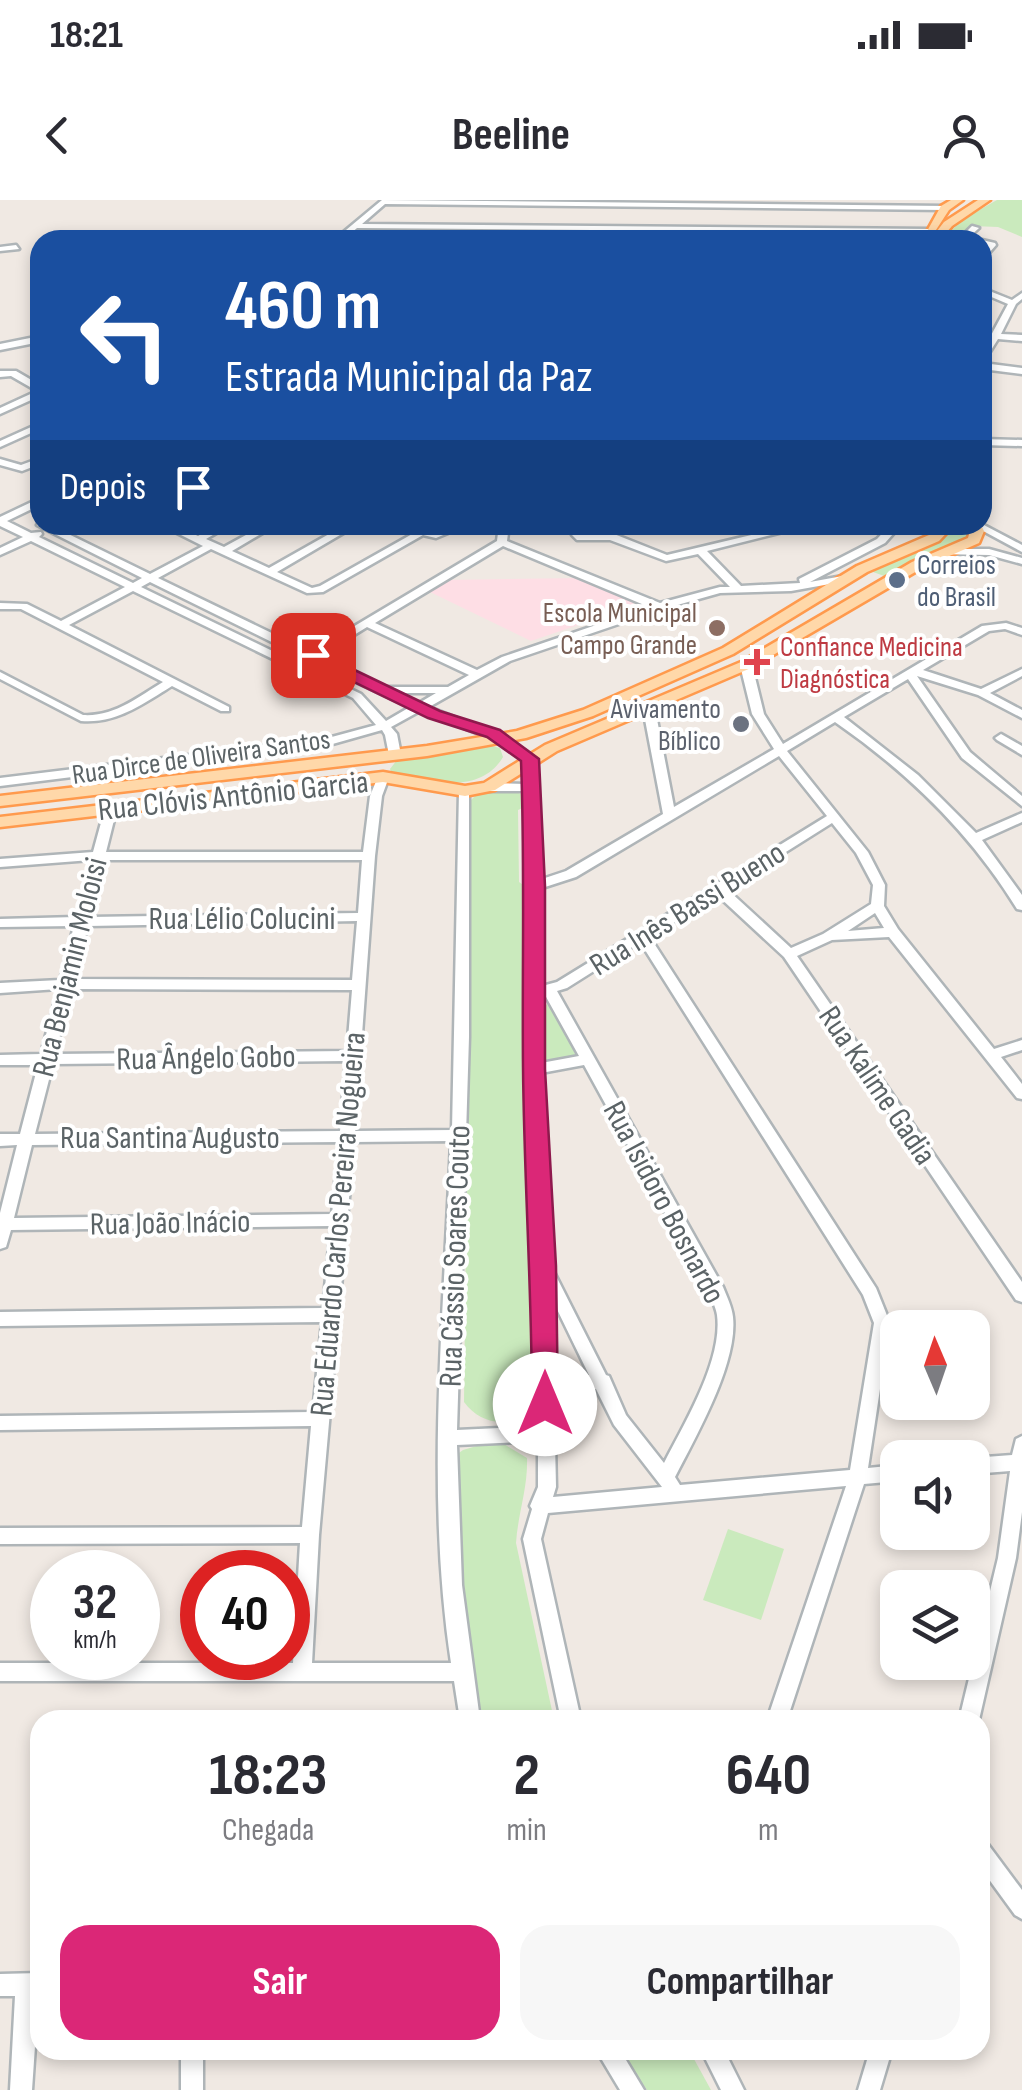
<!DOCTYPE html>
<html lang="pt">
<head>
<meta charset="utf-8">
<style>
  body { margin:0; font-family:"Sofia Sans Condensed",sans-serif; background:#f7f7f7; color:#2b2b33; height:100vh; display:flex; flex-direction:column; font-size:38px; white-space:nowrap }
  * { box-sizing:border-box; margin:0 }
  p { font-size:32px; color:#7c7c81 }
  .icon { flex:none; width:55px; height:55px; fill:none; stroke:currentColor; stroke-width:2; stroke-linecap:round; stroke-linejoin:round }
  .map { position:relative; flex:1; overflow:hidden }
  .panel { position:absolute; left:30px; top:1510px; width:960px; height:350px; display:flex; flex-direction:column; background:#fff; border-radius:30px; box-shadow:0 5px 15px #0003 }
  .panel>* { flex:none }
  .hud { position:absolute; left:30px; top:30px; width:962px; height:305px; border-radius:30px; box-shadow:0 5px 15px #0003; background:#1a4fa0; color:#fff; overflow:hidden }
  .needle { width:65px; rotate:358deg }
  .buttons { position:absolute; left:880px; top:1110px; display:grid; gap:20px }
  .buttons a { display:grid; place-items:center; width:110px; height:110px; border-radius:20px; background:#fff; box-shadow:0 5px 15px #0003; font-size:50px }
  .speed { position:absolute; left:30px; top:1350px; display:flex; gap:20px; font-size:50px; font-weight:700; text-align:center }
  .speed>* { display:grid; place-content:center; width:130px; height:130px; border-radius:50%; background:#fff; box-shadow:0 5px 15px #0003; line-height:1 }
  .speed small { font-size:25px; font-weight:400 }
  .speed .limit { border:15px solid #d22; background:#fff; color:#111 }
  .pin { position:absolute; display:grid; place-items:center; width:85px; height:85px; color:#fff; margin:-42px; border-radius:20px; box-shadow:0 5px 15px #0006 }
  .me { position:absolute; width:110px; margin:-55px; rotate:0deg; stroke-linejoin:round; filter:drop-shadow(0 0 8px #0008) }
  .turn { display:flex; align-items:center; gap:35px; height:210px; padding:0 30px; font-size:45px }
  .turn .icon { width:130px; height:130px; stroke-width:2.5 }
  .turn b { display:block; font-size:70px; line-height:85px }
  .then { display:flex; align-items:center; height:95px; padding:0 30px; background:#0003; gap:20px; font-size:38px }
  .eta { display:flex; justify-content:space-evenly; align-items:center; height:170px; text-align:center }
  .eta b { font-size:60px; font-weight:700; line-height:70px }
  .action { display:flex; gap:20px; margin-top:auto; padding:20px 30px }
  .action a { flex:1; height:115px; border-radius:30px; background:#db2777; color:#fff; font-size:40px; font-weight:700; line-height:115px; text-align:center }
  .action a+a { background:#f7f7f7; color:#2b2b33 }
  .status { display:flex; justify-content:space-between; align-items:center; height:70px; padding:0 50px; background:#fff; direction:ltr }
  .status svg { height:28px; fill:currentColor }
  header { display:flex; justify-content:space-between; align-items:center; height:130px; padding:0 30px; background:#fff; font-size:45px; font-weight:700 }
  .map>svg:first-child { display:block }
</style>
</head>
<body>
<div class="status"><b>18:21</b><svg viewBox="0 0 49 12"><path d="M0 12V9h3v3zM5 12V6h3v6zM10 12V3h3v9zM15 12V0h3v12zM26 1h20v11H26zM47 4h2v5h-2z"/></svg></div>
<header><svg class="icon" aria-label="back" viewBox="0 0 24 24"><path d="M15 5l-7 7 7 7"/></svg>Beeline<svg class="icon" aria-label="person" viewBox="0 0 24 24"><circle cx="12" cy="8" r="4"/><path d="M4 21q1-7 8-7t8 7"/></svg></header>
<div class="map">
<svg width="1022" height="1890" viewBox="0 0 1022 1890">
  <rect width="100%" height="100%" fill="#f0e9e3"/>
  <path fill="#fedee5" d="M 582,378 L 632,401 L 634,406 L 531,441 L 428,391 L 444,380 Z"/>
  <g fill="#caeabd">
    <path d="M 997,0 L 1022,0 L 1022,37 L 998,27 L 972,26 L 960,40 L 941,40 L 965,18 Z"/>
    <path d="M 956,325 L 970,325 L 974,334 L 965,342 L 897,373 L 887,377 L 873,372 L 876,367 C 901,357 942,350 956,325 Z"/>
    <path d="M 487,545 L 500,548 L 503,557 C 480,596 429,581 392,574 L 390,569 L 397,560 Z"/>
    <path d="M 502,589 L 526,595 L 527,606 L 518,610 L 519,682 L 529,689 L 538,1202 C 518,1228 484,1229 464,1202 L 471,600 L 477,594 Z"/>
    <path d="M 547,804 L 554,808 L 577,858 L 546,864 L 543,809 Z"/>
    <path d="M 490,1242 L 504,1244 L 527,1258 C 528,1288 518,1313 516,1343 L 554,1520 L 479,1520 L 467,1460 L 452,1258 L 463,1250 Z"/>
    <path d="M 728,1329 L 784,1349 L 761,1420 L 703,1400 Z"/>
    <path d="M 619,1850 L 689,1850 L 711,1890 L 647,1890 Z"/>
  </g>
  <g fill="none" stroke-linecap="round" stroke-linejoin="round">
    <defs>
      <g id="minor">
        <path d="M 382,0 L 945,6 L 949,8 L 945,10 L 385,4 L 362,24 L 930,29 L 934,31 L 930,33 L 357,28 L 343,40 L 334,40 Z"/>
        <path d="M 972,26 L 979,28 L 966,40 L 958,40 Z"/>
        <path d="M 981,40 L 982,40 L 995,43 L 996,45 L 982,61 L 982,53 L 987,46 L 982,45 Z"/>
        <path d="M 16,45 L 19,49 L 0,51 L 0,47 Z"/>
        <path d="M 982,88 L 1012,100 L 1022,93 L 1022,99 L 1016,104 L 1001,134 L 1022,135 L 1022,141 L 998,139 L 983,163 L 1022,168 L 1022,174 L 982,169 L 982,152 L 1008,104 L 982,93 Z"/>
        <path d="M 40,136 L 40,142 L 0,150 L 0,144 Z"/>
        <path d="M 0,171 L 16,171 L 40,185 L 40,196 L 0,214 L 0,208 L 37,191 L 11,176 L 0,177 Z"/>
        <path d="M 40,223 L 40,229 L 0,247 L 0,241 Z"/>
        <path d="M 982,239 L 1022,240 L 1022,246 L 982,245 Z"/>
        <path d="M 40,258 L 40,264 L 22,271 L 0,265 L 0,259 L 21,265 Z"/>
        <path d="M 40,298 L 40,305 L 7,321 L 31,333 L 41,332 L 42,334 L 39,337 L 133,383 L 142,378 L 37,325 L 40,322 L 40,325 L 50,325 L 150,374 L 203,346 L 161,325 L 174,325 L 198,336 L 217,325 L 230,325 L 206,339 L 224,347 L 264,325 L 276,325 L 232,351 L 269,368 L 345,325 L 357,325 L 277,372 L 312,388 L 320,386 L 414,333 L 417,331 L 414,325 L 435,325 L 448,329 L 448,333 L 436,338 L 423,335 L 323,392 L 307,393 L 211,349 L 158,378 L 311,452 L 497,341 L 499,325 L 509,325 L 507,341 L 660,403 L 720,387 L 730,387 L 698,354 L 666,361 L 610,340 L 577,340 L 572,335 L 573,333 L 620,325 L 644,325 L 614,334 L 667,355 L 793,325 L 811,325 L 707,351 L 741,386 L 800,383 L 799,379 L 877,339 L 890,325 L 901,325 L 885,343 L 810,382 L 848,375 L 853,378 L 852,380 L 791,391 L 720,393 L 663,409 L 510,461 L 429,507 L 505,537 L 505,541 L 497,541 L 420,511 L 391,527 L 397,534 L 401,555 L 395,559 L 389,555 L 385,535 L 382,530 L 329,545 L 0,586 L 0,578 L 328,538 L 376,525 L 353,498 L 133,391 L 69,425 L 229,507 L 229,511 L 221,511 L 172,486 C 143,504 116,524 81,521 L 0,479 L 0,472 L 83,515 C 114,517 138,497 163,482 L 21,409 L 0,409 L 0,403 L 27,404 L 61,421 L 125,387 L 31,341 L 0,355 L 0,348 L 23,337 L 0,326 L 0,317 ZM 503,346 L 649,407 L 502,457 L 477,470 L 375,423 ZM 150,382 L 306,459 L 410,507 L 386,521 L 361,494 L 141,387 ZM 367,427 L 469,475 L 448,487 L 385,487 L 320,456 ZM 395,493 L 436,493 L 419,503 Z"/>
        <path d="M 982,324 L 1022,345 L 1022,352 L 972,325 Z"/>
        <path d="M 945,349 L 989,349 L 1022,358 L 1022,364 L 989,355 L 941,354 L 940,352 Z"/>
        <path d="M 1006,423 L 1022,428 L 1022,435 L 1005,429 L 989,431 L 923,470 L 981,489 L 1022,469 L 1022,476 L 990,493 L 1022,510 L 1022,518 L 978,495 L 917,476 L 970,552 L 1022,596 L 1022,606 L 962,558 L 908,479 L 844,517 L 918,575 L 976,633 L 1022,613 L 1022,622 L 982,640 L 1022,695 L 1022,710 L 1017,709 C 971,634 910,574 835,522 L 787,551 L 868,652 L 885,685 L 884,706 L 898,729 L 994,849 L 1022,840 L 1022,850 L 1001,857 L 1022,884 L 1022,899 L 1017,898 L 889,737 L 832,740 L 797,756 L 1022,1082 L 1022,1102 L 1016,1100 L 784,757 L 717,695 L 650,737 L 876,1088 L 890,1123 L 868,1268 L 898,1265 L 898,1281 L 864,1284 L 787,1520 L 767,1520 L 846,1286 L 548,1313 L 541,1339 L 581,1520 L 561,1520 L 523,1339 L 532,1309 L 530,1306 L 538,1287 L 538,1241 L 457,1245 L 462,1385 L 480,1520 L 460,1520 L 454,1481 L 0,1481 L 0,1463 L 293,1463 L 300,1343 L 0,1344 L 0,1328 L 302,1327 L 311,1226 L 0,1230 L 0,1216 L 313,1212 L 322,1122 L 0,1126 L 0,1112 L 323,1108 L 331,1026 L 11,1030 L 6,1047 L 0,1049 L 0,1013 L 17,945 L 0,946 L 0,934 L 20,934 L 38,865 L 0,865 L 0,855 L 41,854 L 58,789 L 0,793 L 0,783 L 60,780 L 74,726 L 0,727 L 0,719 L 76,717 L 91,660 L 0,667 L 0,659 L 93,652 L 105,608 L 111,604 L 117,608 L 106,652 L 363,652 L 370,596 L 379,574 L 387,574 L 389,577 L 382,596 L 375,656 L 355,931 L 452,930 L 459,591 L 465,587 L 469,588 L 469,837 L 457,1230 L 538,1226 L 536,1066 L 527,869 L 530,686 L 525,591 L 489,591 L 483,587 L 489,583 L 525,584 L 524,559 L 530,555 L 536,559 L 542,679 L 566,671 L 663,614 L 643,509 L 645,507 L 649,506 L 655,509 L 674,607 L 774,549 L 752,514 L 740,465 L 742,463 L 750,463 L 752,465 L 764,514 L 783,544 L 982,426 ZM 779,556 L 827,616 L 557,782 L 542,786 L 542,688 L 576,677 ZM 832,623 L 856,653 L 873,685 L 871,704 L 823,734 L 791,748 L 727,689 ZM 104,660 L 362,660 L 358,713 L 90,717 ZM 875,713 L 884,728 L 848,731 ZM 357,721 L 352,780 L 74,779 L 88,726 ZM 640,742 L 863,1095 L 874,1123 L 850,1270 L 680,1285 L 675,1277 C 696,1236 738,1163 733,1117 C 732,1107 727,1097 723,1087 L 557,791 L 567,788 ZM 72,789 L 352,790 L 347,851 L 55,854 ZM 545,795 L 579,856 L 541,863 L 542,796 ZM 346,861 L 340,931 L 35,934 L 53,864 ZM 584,865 L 709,1093 C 712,1100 716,1108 717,1115 C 723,1160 684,1224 664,1263 L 626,1215 L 609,1176 L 606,1175 L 552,1068 L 541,873 ZM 451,941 C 444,1114 425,1291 451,1463 L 312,1463 L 319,1335 L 354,942 ZM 339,942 L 332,1014 L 14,1018 L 32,945 ZM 553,1101 L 589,1175 L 572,1176 L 554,1183 ZM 596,1189 L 614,1225 L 662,1287 L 553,1297 L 556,1287 L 554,1197 L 573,1190 Z"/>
        <path d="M 1001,534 L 1022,546 L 1022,555 L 997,540 L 995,538 Z"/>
        <path d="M 1022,1236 L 1022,1312 L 1016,1358 L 979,1520 L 959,1520 L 998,1358 L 1010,1271 L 972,1274 L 972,1258 L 1012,1255 L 1016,1239 Z"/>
        <path d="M 980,1640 L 987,1643 L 1022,1690 L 1022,1719 L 1015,1715 L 980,1667 Z"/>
        <path d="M 40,1773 L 32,1890 L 10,1890 L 15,1796 L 0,1796 L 0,1774 Z"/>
        <rect x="181" y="1850" width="22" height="40"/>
        <path d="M 596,1850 L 620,1850 L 644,1890 L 620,1890 Z"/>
        <path d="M 701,1850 L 724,1850 L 744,1890 L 721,1890 Z"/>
        <path d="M 870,1850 L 892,1850 L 880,1890 L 858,1890 Z"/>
      </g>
      <g id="major">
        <path d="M 951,0 L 963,0 L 949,10 L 934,33 L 926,33 L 941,6 Z"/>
        <path d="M 978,0 L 990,0 L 952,26 L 940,40 L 930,40 L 944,22 Z"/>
        <path d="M 939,325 L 954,325 L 939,341 L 867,372 L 733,454 L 593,516 L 526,538 L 427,556 L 0,606 L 0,596 L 427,546 L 517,531 L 583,510 L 723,448 L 857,366 L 929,335 Z"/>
        <path d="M 967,325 L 981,325 L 984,331 L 979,343 L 922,368 L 751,468 L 557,551 L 495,590 L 465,596 L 383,582 L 0,627 L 0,617 L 383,572 L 465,586 L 484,583 L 545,545 L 741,462 L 912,362 L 968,338 L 970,331 Z"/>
      </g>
    </defs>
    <use href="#minor" stroke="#afb5b8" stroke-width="5"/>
    <use href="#major" stroke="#ff9a4d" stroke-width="5"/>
    <use href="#minor" fill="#fff" fill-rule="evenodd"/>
    <use href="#major" fill="#ffd8a9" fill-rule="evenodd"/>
  </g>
  <path fill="#db2777" stroke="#8e194d" stroke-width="2.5" d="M 313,450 L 440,511 L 500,530 L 539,559 L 545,686 L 545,869 L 556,1066 L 558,1204 L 554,1212 L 545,1215 L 536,1212 L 532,1204 C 532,1092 524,980 523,867 C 522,765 525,663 521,561 L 487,537 L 428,518 L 307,459 L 305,455 Z"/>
  <circle fill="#5c6f8a" stroke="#fff" stroke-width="4" cx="897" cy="380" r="10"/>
  <circle fill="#8d6e63" stroke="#fff" stroke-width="4" cx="717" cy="428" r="10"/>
  <path fill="#e0444e" stroke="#fff" stroke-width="4" d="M752 447h10v10h10v10h-10v10h-10v-10h-10v-10h10z"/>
  <circle fill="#6b7280" stroke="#fff" stroke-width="4" cx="741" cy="524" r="10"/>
  <g text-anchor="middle" stroke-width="8" stroke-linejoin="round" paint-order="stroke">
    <g font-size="28" fill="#4e5e75" stroke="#fff" text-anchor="start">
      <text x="917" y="374">Correios<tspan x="917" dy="32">do Brasil</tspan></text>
    </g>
    <g font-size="28" fill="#785e54" stroke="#fff" text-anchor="end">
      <text x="697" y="422">Escola Municipal<tspan x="697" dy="32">Campo Grande</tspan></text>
    </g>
    <g font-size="28" fill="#be3a42" stroke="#fff" text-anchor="start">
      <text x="780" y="456">Confiance Medicina<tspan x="780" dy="32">Diagnóstica</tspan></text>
    </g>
    <g font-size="28" fill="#5b616d" stroke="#fff" text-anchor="end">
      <text x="721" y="518">Avivamento<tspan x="721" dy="32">Bíblico</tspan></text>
    </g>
    <g font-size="28" fill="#5b6366" stroke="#fff">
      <text transform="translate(201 556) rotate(-8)" y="10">Rua Dirce de Oliveira Santos</text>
    </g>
    <g font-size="32" fill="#5b6366" stroke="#fff">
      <text transform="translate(233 595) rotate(-6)" y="11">Rua Clóvis Antônio Garcia</text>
      <text transform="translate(687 708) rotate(-32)" y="11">Rua Inês Bassi Bueno</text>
      <text x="242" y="729">Rua Lélio Colucini</text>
      <text transform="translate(69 767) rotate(-76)" y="11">Rua Benjamin Moloisi</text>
      <text transform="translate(206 857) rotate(-1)" y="11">Rua Ângelo Gobo</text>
      <text transform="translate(878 885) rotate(56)" y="11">Rua Kalime Gadia</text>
      <text x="170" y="948">Rua Santina Augusto</text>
      <text transform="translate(665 1002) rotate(62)" y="11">Rua Isidoro Bosnardo</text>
      <text transform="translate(170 1022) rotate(-1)" y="11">Rua João Inácio</text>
      <text transform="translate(337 1024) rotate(-85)" y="11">Rua Eduardo Carlos Pereira Nogueira</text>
      <text transform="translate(454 1056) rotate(-88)" y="11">Rua Cássio Soares Couto</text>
    </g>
  </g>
</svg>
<div class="buttons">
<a><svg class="needle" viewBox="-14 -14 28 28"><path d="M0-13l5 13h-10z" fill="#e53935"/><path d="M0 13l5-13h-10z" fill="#7c7c81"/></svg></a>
<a><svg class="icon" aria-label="sound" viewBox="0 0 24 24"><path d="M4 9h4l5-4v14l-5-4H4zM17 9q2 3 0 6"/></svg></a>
<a><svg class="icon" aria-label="layers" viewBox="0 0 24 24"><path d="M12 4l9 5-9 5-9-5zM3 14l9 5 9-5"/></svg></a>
</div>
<div class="speed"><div>32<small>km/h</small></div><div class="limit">40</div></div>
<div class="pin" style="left:313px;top:455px;background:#d93025"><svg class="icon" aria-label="arrive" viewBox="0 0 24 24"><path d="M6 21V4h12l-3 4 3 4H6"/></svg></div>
<svg class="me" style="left:545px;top:1204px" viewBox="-20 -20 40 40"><circle r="19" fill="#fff"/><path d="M0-13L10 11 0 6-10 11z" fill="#db2777"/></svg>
<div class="hud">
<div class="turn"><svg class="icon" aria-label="left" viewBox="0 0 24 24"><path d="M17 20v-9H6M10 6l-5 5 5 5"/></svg><div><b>460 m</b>Estrada Municipal da Paz</div></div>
<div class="then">Depois<svg class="icon" aria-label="arrive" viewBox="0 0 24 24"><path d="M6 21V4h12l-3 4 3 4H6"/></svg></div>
</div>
<section class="panel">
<div class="eta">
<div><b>18:23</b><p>Chegada</p></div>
<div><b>2</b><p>min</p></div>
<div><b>640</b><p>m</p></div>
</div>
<div class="action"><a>Sair</a><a>Compartilhar</a></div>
</section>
</div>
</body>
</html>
